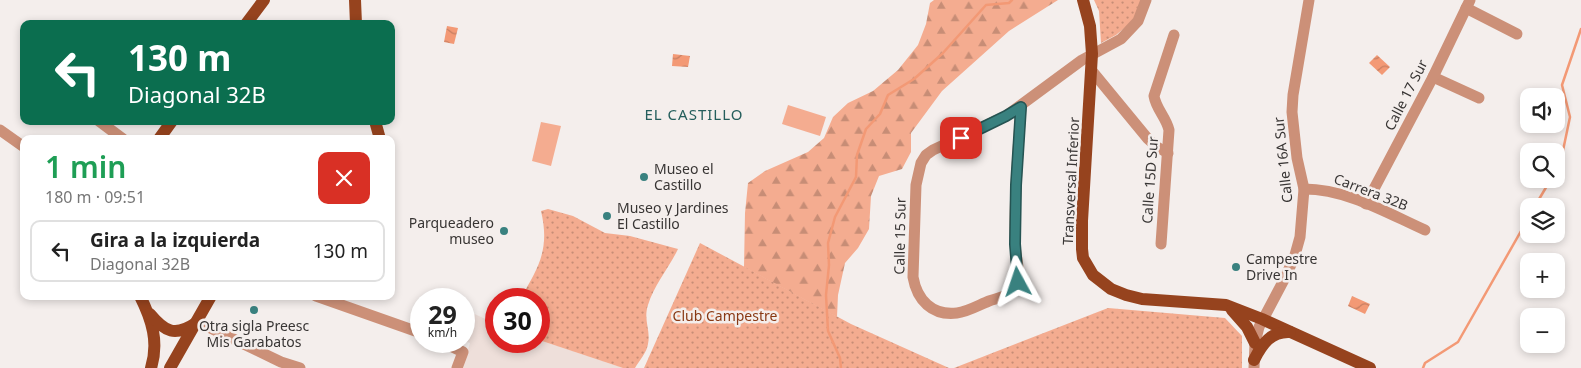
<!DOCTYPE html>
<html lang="es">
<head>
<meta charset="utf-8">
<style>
  body { margin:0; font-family:"Noto Sans",sans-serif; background:#f2f2f2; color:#222; height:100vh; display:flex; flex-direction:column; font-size:19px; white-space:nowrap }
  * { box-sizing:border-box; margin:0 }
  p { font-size:16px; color:#767676 }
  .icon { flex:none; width:28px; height:28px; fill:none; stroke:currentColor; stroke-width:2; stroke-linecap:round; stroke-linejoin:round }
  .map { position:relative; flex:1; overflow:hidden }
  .drawer { position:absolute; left:20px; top:135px; width:375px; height:165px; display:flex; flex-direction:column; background:#fff; border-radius:10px; box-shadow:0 2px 8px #0003 }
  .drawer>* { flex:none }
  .banner { position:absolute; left:20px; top:20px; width:375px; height:105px; border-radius:10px; box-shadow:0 2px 8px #0003; background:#0b6e4f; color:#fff; overflow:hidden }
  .buttons { position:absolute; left:1520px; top:88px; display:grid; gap:10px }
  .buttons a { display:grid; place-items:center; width:45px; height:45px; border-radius:10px; background:#fff; box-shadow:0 2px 8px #0003; font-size:25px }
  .speed { position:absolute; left:410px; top:288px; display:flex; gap:10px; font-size:25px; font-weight:700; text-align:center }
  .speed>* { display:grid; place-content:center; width:65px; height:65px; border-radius:50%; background:#fff; box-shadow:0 2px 8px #0003; line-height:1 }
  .speed small { font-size:12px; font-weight:400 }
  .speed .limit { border:8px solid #d22; background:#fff; color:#111 }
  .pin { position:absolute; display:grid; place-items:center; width:42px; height:42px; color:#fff; margin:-21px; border-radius:10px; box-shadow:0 2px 8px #0006 }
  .me { position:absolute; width:55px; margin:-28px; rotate:355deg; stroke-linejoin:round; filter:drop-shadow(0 0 4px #0008) }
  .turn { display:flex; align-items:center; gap:18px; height:105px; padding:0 25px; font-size:22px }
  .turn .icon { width:65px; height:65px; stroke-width:2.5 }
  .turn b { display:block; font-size:35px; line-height:42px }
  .round { display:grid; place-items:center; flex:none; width:52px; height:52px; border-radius:10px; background:#f2f2f2 }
  .headline { display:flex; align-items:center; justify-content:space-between; height:85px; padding:0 25px }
  h1 { font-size:30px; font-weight:600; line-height:38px; color:#1e9e55 }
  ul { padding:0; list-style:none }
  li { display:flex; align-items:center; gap:15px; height:62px; margin:0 10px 8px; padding:0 15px; border:2px solid #e0e0e0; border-radius:10px }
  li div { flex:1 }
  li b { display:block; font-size:19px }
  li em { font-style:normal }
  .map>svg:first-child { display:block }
</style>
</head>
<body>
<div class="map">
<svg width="1581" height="368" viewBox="0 0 1581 368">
  <defs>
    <pattern id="forest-firs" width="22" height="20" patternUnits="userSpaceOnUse" patternTransform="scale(1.25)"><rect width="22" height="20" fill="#f4ac90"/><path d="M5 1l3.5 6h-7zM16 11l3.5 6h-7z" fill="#c78d76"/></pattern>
    <pattern id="park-dots" width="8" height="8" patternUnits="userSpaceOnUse" patternTransform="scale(1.25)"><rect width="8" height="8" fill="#f4ac90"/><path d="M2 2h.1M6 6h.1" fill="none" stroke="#c78d76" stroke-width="1.8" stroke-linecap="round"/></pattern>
    <pattern id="water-waves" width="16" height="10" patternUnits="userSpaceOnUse" patternTransform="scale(1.25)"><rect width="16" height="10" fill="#f39975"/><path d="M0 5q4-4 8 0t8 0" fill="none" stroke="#c67e61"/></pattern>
  </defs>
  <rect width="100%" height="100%" fill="#f4eeec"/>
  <path fill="#eedfda" d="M 464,309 L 496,324 L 496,341 L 539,341 L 539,340 L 623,368 L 462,368 L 470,343 L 464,341 Z"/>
  <path fill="url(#forest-firs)" d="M 934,0 L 1058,0 L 1009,31 L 942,91 L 911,133 L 911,152 L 902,169 L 879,176 L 871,196 L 869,229 L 858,248 L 845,263 L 838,295 L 837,317 L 744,267 L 745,213 L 748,183 L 765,171 L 808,152 L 824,138 L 833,117 L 848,103 L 873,91 L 898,70 L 918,45 L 926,24 L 930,3 Z"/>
  <g fill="url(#park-dots)">
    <path d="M 1094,0 L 1140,0 L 1142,2 L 1134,20 L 1116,35 L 1101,43 L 1099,11 Z"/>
    <path d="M 548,209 L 573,216 L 605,233 L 630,236 L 678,249 C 669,268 654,285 648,305 C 643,320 651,330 648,344 C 647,352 639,361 635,368 L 623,368 L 539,340 L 539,299 L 520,299 C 539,267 550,249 541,211 Z"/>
    <path d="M 700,243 L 851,324 L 949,368 L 644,368 Z"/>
    <path d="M 1108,308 L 1225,318 L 1242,336 L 1242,368 L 954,368 Z"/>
  </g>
  <g fill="#f4ac90">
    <path d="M 788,105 L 826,117 L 820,136 L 782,124 Z"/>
    <path d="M 541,122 L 561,126 L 551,166 L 532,161 Z"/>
  </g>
  <g fill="url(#water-waves)">
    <path d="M 447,26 L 458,28 L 454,44 L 444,42 Z"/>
    <path d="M 673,54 L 690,56 L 688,67 L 672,66 Z"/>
    <path d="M 1377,55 L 1390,67 L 1382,75 L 1369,63 Z"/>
    <path d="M 1352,296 L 1370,304 L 1365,314 L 1348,306 Z"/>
  </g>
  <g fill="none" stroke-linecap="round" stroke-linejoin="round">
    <g stroke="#f39975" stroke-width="2.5">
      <path d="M 1556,169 L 1561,160 L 1570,117 L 1562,85 L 1581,29"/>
      <path d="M 1535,206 L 1551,179"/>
      <path d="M 841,368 L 840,358 L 828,331 L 826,295 L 829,265 L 828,243 L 835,217 L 856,177 L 857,155 L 866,129 L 880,114 L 888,95 L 914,79 L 942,54 L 986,5 L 1009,3 L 1012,0"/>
      <path d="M 1423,368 L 1425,363 L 1458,342 L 1529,217"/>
    </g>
    <g stroke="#cc9078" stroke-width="11">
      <path d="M 1466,8 L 1517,34"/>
      <path d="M 1092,71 L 1148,139 L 1157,147 L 1168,153"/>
      <path d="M 1433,77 L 1479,98"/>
      <path d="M 1021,107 C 1018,152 1014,198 1015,243 C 1015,257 1023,276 1015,288 C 1011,296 997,298 989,301 C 979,305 967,312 957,313 C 932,316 917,300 913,277 L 916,185 L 921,163 L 926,155 L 933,150 L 1006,116 L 1082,60 L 1121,39 L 1138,21 L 1146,0"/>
      <path d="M 99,121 L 123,139"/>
      <path d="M 0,130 L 24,147"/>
      <path d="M 1304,189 C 1347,189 1387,213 1425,230"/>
      <path d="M 1366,204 L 1433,77 L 1470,0"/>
      <path d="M 1161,244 L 1169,130 C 1166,117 1156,109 1154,96 L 1174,35"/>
      <path d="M 316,296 L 421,333"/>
      <path d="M 198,322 L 281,362 L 300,368"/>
      <path d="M 440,341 L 463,352 L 457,368"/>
      <path d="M 1254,368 L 1255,343 L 1259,327 L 1286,276 L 1295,255 L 1300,237 L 1304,189 L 1297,158 L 1292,112 L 1293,95 L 1309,0"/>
    </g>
    <g stroke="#96431e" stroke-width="12">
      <path d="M 355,0 L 356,24"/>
      <path d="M 1083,0 L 1090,26 L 1092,54 L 1082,221 L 1082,249 L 1083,258 L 1093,275 L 1111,289 L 1126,295 L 1142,299 L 1226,305 L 1262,319 L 1370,368"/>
      <path d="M 246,24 L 264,0"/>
      <path d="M 375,121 L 380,139"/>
      <path d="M 159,139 L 172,121"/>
      <path d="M 140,296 C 152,320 159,342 151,368"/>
      <path d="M 1232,310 L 1247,327 L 1255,343"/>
      <path d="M 150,314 C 165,332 175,337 196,323"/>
      <path d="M 1254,360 C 1262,344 1271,331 1290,332"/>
      <path d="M 170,368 L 211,296"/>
    </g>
  </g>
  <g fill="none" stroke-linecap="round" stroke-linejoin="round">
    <defs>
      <path id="route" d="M 961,138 L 1006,116 L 1021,107 L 1016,185 L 1015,244 L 1018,282"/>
    </defs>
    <use href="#route" stroke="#255453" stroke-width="12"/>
    <use href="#route" stroke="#39817f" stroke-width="9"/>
  </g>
  <g fill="#39817f" stroke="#f4eeec" stroke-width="2">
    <circle cx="644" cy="177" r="5"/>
    <circle cx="607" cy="216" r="5"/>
    <circle cx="504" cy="231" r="5"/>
    <circle cx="1236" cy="267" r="5"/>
    <circle cx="254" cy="310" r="5"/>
  </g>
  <g text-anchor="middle" stroke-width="5" stroke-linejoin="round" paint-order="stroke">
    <g font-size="14" fill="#383534" stroke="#f4eeec">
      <text transform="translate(1406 95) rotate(-63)" y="5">Calle 17 Sur</text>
      <text transform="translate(1283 160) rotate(-96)" y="5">Calle 16A Sur</text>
      <text transform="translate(1150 180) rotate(-86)" y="5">Calle 15D Sur</text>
      <text transform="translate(1071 181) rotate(-87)" y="5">Transversal Inferior</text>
      <text transform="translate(1371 192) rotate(21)" y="5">Carrera 32B</text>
      <text transform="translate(900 236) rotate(-89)" y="5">Calle 15 Sur</text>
    </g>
    <g font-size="14" fill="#383534" stroke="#f4eeec" text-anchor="start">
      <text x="654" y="174">Museo el<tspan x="654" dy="16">Castillo</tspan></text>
      <text x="617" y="213">Museo y Jardines<tspan x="617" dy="16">El Castillo</tspan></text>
      <text x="494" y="228" text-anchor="end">Parqueadero<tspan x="494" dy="16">museo</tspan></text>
      <text x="1246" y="264">Campestre<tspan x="1246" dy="16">Drive In</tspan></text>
      <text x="254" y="331" text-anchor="middle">Otra sigla Preesc<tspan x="254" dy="16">Mis Garabatos</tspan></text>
    </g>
    <g font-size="14" fill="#893914" stroke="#f4eeec">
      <text x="725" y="321">Club Campestre</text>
    </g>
    <g font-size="15" letter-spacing="1" fill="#245e5c" stroke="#f4eeec">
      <text x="694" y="120">EL CASTILLO</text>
    </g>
  </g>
</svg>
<div class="buttons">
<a><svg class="icon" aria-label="sound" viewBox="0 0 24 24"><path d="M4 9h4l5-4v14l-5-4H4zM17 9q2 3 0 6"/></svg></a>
<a><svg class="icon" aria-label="search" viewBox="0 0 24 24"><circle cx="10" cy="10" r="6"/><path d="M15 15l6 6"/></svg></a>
<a><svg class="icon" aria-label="layers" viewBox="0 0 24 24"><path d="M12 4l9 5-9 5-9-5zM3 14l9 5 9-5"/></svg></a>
<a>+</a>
<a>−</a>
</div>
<div class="speed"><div>29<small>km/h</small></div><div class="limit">30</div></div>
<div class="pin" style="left:961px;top:138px;background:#d93025"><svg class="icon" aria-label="arrive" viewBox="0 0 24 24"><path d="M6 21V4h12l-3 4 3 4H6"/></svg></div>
<svg class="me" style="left:1018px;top:282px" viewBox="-20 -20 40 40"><path d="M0-17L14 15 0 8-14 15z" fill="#39817f" stroke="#fff" stroke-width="4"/></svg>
<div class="banner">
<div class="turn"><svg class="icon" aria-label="left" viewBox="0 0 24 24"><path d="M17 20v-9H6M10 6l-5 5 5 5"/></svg><div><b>130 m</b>Diagonal 32B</div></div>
</div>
<section class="drawer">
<div class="headline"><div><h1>1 min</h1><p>180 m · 09:51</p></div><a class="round" style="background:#d93025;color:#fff"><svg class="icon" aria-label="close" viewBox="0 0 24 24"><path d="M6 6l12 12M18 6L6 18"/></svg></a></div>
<ul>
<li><svg class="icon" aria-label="left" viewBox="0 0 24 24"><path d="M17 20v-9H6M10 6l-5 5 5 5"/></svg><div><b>Gira a la izquierda</b><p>Diagonal 32B</p></div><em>130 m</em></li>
</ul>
</section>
</div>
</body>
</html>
